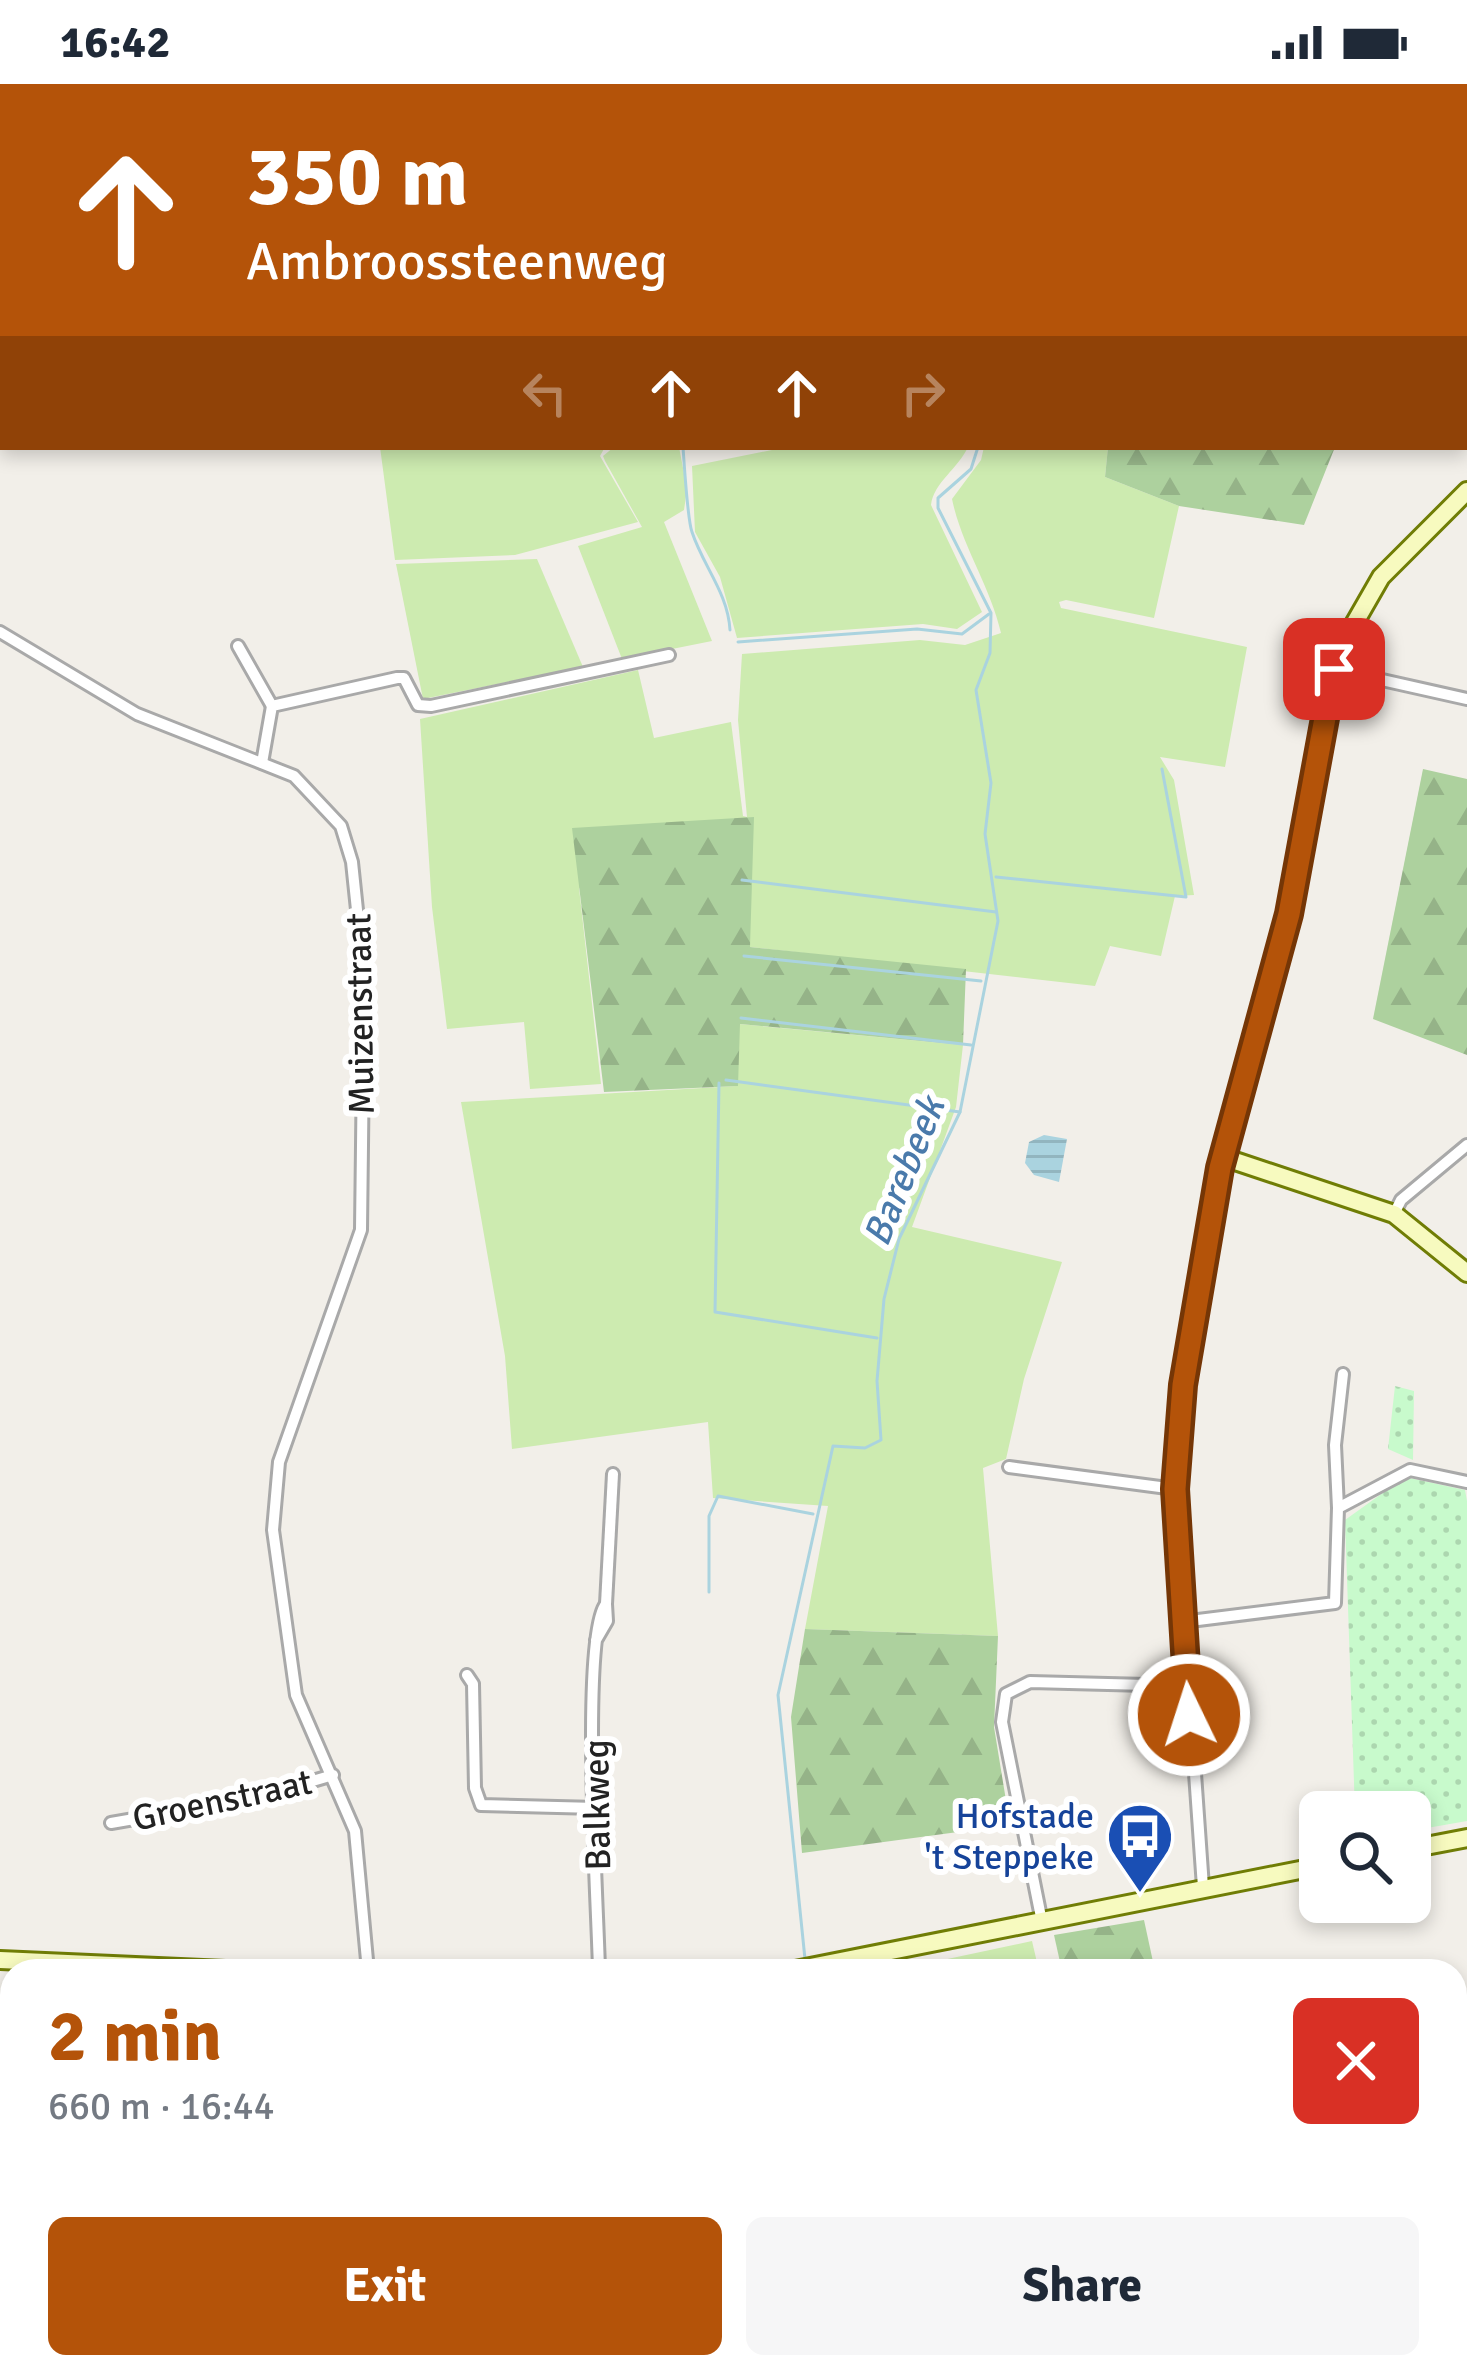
<!DOCTYPE html>
<html lang="en">
<head>
<meta charset="utf-8">
<style>
  body { margin:0; font-family:Signika,sans-serif; background:#f6f6f7; color:#1f2937; height:100vh; display:flex; flex-direction:column; font-size:45px; white-space:nowrap }
  * { box-sizing:border-box; margin:0 }
  p { font-size:39px; color:#747a83 }
  .icon { flex:none; width:66px; height:66px; fill:none; stroke:currentColor; stroke-width:2; stroke-linecap:round; stroke-linejoin:round }
  .map { position:relative; flex:1; overflow:hidden }
  .drawer { position:absolute; left:0px; top:1875px; width:1467px; height:420px; display:flex; flex-direction:column; background:#fff; border-radius:36px 36px 0 0; box-shadow:0 6px 18px #0003 }
  .drawer>* { flex:none }
  .banner { position:absolute; left:0px; top:0px; width:1467px; height:366px; box-shadow:0 6px 18px #0003; background:#b45309; color:#fff; overflow:hidden }
  .tools { position:absolute; left:1299px; top:1707px; display:grid; gap:24px }
  .tools a { display:grid; place-items:center; width:132px; height:132px; border-radius:18px; background:#fff; box-shadow:0 6px 18px #0003; font-size:60px }
  .pin { position:absolute; display:grid; place-items:center; width:102px; height:102px; color:#fff; margin:-51px; border-radius:24px; box-shadow:0 6px 18px #0006 }
  .me { position:absolute; width:132px; margin:-66px; rotate:356deg; stroke-linejoin:round; filter:drop-shadow(0 0 9px #0008) }
  .turn { display:flex; align-items:center; gap:42px; height:252px; padding:0 48px; font-size:54px }
  .turn .icon { width:156px; height:156px; stroke-width:2.5 }
  .turn b { display:block; font-size:84px; line-height:102px }
  .lanes { display:flex; align-items:center; height:114px; padding:0 48px; background:#0003; justify-content:center; gap:60px; direction:ltr }
  .lanes .off { opacity:.35 }
  .round { display:grid; place-items:center; flex:none; width:126px; height:126px; border-radius:18px; background:#f6f6f7 }
  .summary { display:flex; align-items:center; justify-content:space-between; height:204px; padding:0 48px }
  h1 { font-size:72px; font-weight:800; line-height:90px; color:#b45309 }
  .action { display:flex; gap:24px; margin-top:auto; padding:24px 48px }
  .action a { flex:1; height:138px; border-radius:18px; background:#b45309; color:#fff; font-size:48px; font-weight:800; line-height:138px; text-align:center }
  .action a+a { background:#f6f6f7; color:#1f2937 }
  .status { display:flex; justify-content:space-between; align-items:center; height:84px; padding:0 60px; background:#fff; direction:ltr }
  .status svg { height:33px; fill:currentColor }
  .map>svg:first-child { display:block }
</style>
</head>
<body>
<div class="status"><b>16:42</b><svg viewBox="0 0 49 12"><path d="M0 12V9h3v3zM5 12V6h3v6zM10 12V3h3v9zM15 12V0h3v12zM26 1h20v11H26zM47 4h2v5h-2z"/></svg></div>
<div class="map">
<svg width="1467" height="2295" viewBox="0 0 1467 2295">
  <defs>
    <pattern id="forest-firs" width="22" height="20" patternUnits="userSpaceOnUse" patternTransform="scale(3)"><rect width="22" height="20" fill="#add19e"/><path d="M5 1l3.5 6h-7zM16 11l3.5 6h-7z" fill="#95b388"/></pattern>
    <pattern id="park-dots" width="8" height="8" patternUnits="userSpaceOnUse" patternTransform="scale(3)"><rect width="8" height="8" fill="#c8facc"/><path d="M2 2h.1M6 6h.1" fill="none" stroke="#acd6af" stroke-width="1.8" stroke-linecap="round"/></pattern>
    <pattern id="water-rules" width="6" height="5" patternUnits="userSpaceOnUse" patternTransform="scale(3)"><rect width="6" height="5" fill="#aad3df"/><path d="M0 2.5h6" fill="none" stroke="#92b5bf"/></pattern>
  </defs>
  <rect width="100%" height="100%" fill="#f2efe9"/>
  <g fill="#cdebb0">
    <path d="M 380,363 L 605,363 L 600,372 L 638,438 L 515,471 L 395,476 Z"/>
    <path d="M 614,363 L 679,363 L 687,405 L 684,426 L 664,438 L 712,557 L 622,575 L 578,462 L 642,443 L 605,377 L 603,372 Z"/>
    <path d="M 787,363 L 968,363 C 958,385 934,398 931,421 L 982,528 L 957,545 L 923,540 L 737,554 L 720,493 L 695,448 L 692,382 Z"/>
    <path d="M 984,363 L 1108,363 L 1105,393 L 1179,422 L 1154,534 L 1066,516 L 1059,518 L 1061,524 L 1247,563 L 1225,683 L 1160,673 L 1174,696 L 1194,811 L 1175,812 L 1161,872 L 1110,862 L 1095,902 L 750,863 L 579,804 L 601,1000 L 530,1005 L 524,938 L 447,945 L 432,823 L 420,635 L 638,586 L 654,654 L 731,638 L 743,732 L 747,733 L 738,636 L 742,570 L 920,556 L 965,561 L 1001,549 C 990,501 962,463 952,415 L 981,376 Z"/>
    <path d="M 537,475 L 583,583 L 423,615 L 396,480 Z"/>
    <path d="M 739,940 L 963,961 L 956,1023 L 912,1143 L 1062,1178 L 1024,1295 L 1006,1375 L 983,1384 L 998,1552 L 805,1545 L 828,1422 L 713,1414 L 708,1338 L 512,1365 L 505,1272 L 461,1018 L 737,1002 Z"/>
    <path d="M 1032,1857 L 1039,1887 L 891,1887 Z"/>
    <path d="M 756,2283 L 1176,2283 L 1264,2295 L 756,2295 Z"/>
  </g>
  <g fill="url(#forest-firs)">
    <path d="M 1108,363 L 1335,363 L 1304,441 L 1179,422 L 1105,393 Z"/>
    <path d="M 1423,685 L 1467,695 L 1467,971 L 1373,935 Z"/>
    <path d="M 754,733 L 750,863 L 966,885 L 963,961 L 740,940 L 738,1002 L 604,1008 L 572,744 Z"/>
    <path d="M 805,1545 L 998,1552 L 994,1643 L 1010,1741 L 802,1769 L 791,1633 Z"/>
    <path d="M 1144,1836 L 1155,1887 L 1062,1887 L 1054,1851 Z"/>
    <path d="M 1176,2283 L 1381,2283 L 1399,2290 L 1396,2295 L 1264,2295 Z"/>
  </g>
  <g fill="url(#park-dots)">
    <path d="M 1395,1302 L 1414,1307 L 1413,1376 L 1388,1365 Z"/>
    <path d="M 1405,1393 L 1465,1406 L 1467,1417 L 1467,1737 L 1410,1747 L 1410,1728 L 1355,1728 L 1345,1436 Z"/>
  </g>
  <path fill="url(#water-rules)" d="M 1044,1051 L 1067,1055 L 1059,1098 L 1034,1091 L 1025,1079 L 1029,1058 Z"/>
  <g fill="none" stroke-linecap="round" stroke-linejoin="round">
    <g stroke="#aad3df" stroke-width="3">
      <path d="M 534,0 L 536,3"/>
      <path d="M 1060,3 L 1061,0"/>
      <path d="M 683,363 C 684,378 688,438 692,448 C 703,482 728,509 730,546"/>
      <path d="M 738,558 L 917,545 L 962,550 L 989,530"/>
      <path d="M 996,793 L 1186,813 L 1162,685"/>
      <path d="M 742,796 L 996,828"/>
      <path d="M 744,872 L 981,897"/>
      <path d="M 741,934 L 971,961"/>
      <path d="M 726,996 L 960,1028"/>
      <path d="M 719,999 L 715,1228 L 877,1254"/>
      <path d="M 709,1508 L 709,1432 L 718,1412 L 813,1430"/>
      <path d="M 805,1875 L 778,1611 L 833,1362 L 865,1364 L 881,1356 L 877,1297 L 884,1215 L 899,1155 L 960,1028 L 998,837 L 985,750 L 991,699 L 976,606 L 990,569 L 991,529 L 938,424 L 938,414 L 971,385 L 978,363"/>
      <path d="M 1455,2151 L 1467,2167"/>
      <path d="M 1455,2198 L 1467,2180"/>
      <path d="M 979,2283 L 980,2293"/>
      <path d="M 1236,2283 L 1315,2295"/>
      <path d="M 981,2295 L 1038,2283"/>
      <path d="M 1332,2295 L 1353,2285 L 1382,2295"/>
      <path d="M 1392,2295 L 1400,2283"/>
    </g>
    <defs>
      <g id="street">
        <path d="M 334,0 L 335,3"/>
        <path d="M 0,548 L 137,630 L 294,692 L 341,742 L 352,778 L 364,893 L 361,1146 L 279,1378 L 273,1446 L 296,1611 L 355,1747 L 368,1887"/>
        <path d="M 238,562 L 272,622"/>
        <path d="M 1333,585 L 1467,615"/>
        <path d="M 262,679 L 272,622 L 397,594 L 404,594 L 418,621 L 431,622 L 669,571"/>
        <path d="M 1394,1130 L 1401,1116 L 1467,1061"/>
        <path d="M 1009,1383 L 1175,1405"/>
        <path d="M 1338,1424 L 1335,1361 L 1343,1290"/>
        <path d="M 606,1520 L 613,1390"/>
        <path d="M 1182,1538 L 1335,1519 L 1338,1424 L 1410,1386 L 1467,1398"/>
        <path d="M 596,1556 L 607,1537 L 606,1520 C 580,1551 598,1828 599,1887"/>
        <path d="M 467,1591 L 473,1600 L 475,1704 L 481,1721 L 597,1724"/>
        <path d="M 111,1739 L 255,1714 L 333,1691"/>
        <path d="M 1203,1803 L 1175,1405 L 1183,1301 L 1220,1084 L 1227,1072"/>
        <path d="M 1042,1838 L 1002,1638 L 1006,1610 L 1030,1598 L 1186,1602"/>
        <path d="M 0,1963 L 12,1968"/>
        <path d="M 0,2012 L 12,2016"/>
        <path d="M 0,2065 L 0,2069"/>
        <path d="M 1467,2123 L 1467,2143"/>
        <path d="M 0,2217 L 12,2217"/>
        <path d="M 1455,2220 L 1467,2205"/>
        <path d="M 0,2275 L 12,2275"/>
        <path d="M 82,2283 L 101,2295"/>
        <path d="M 427,2295 L 437,2283"/>
        <path d="M 574,2295 L 578,2283"/>
        <path d="M 1403,2295 L 1410,2283"/>
      </g>
      <g id="secondary">
        <path d="M 1467,407 L 1381,493 L 1342,561 L 1324,622 L 1289,830 L 1225,1065 L 1232,1076 L 1394,1130 L 1467,1189"/>
        <path d="M 1410,1765 L 1467,1754"/>
        <path d="M 0,1876 L 248,1887"/>
        <path d="M 790,1887 L 1320,1782"/>
        <path d="M 311,2295 L 321,2283"/>
      </g>
    </defs>
    <use href="#street" stroke="#a9a9a9" stroke-width="16"/>
    <use href="#secondary" stroke="#707d05" stroke-width="22"/>
    <use href="#street" stroke="#fff" stroke-width="10"/>
    <use href="#secondary" stroke="#f7fabf" stroke-width="16"/>
  </g>
  <g fill="none" stroke-linecap="round" stroke-linejoin="round">
    <defs>
      <path id="route" d="M 1189,1631 L 1175,1405 L 1183,1301 L 1220,1084 L 1289,830 L 1334,585"/>
    </defs>
    <use href="#route" stroke="#753606" stroke-width="30"/>
    <use href="#route" stroke="#b45309" stroke-width="21"/>
  </g>
  <defs>
    <symbol id="bus-pin" viewBox="-11 -11 22 30"><path d="M0 17L-7.5 6A9.5 9.5 0 1 1 7.5 6Z" fill="#1a4fb4" stroke="#fff"/><path d="M-5-6H5V4H4V6H2V4H-2V6H-4V4H-5ZM-3.5-4V0h7V-4ZM-3.5 1.2v1.5H-2V1.2ZM2 1.2v1.5H3.5V1.2Z" fill="#fff"/></symbol>
  </defs>
  <g fill-rule="evenodd">
    <use href="#bus-pin" x="1102" y="1714" width="76" height="104"/>
  </g>
  <g text-anchor="middle" stroke-width="12" stroke-linejoin="round" paint-order="stroke">
    <g font-size="36" fill="#222" stroke="#fff">
      <text transform="translate(359 930) rotate(-91)" y="13">Muizenstraat</text>
      <text transform="translate(222 1715) rotate(-12)" y="13">Groenstraat</text>
      <text transform="translate(596 1721) rotate(-91)" y="13">Balkweg</text>
    </g>
    <g font-size="36" fill="#164399" stroke="#fff" text-anchor="end">
      <text x="1094" y="1744">Hofstade<tspan x="1094" dy="41">'t Steppeke</tspan></text>
    </g>
    <g font-size="39" font-style="italic" fill="#4a7aab" stroke="#fff">
      <text transform="translate(903 1087) rotate(-68)" y="14">Barebeek</text>
    </g>
  </g>
</svg>
<div class="tools">
<a><svg class="icon" aria-label="search" viewBox="0 0 24 24"><circle cx="10" cy="10" r="6"/><path d="M15 15l6 6"/></svg></a>
</div>
<div class="pin" style="left:1334px;top:585px;background:#d93025"><svg class="icon" aria-label="arrive" viewBox="0 0 24 24"><path d="M6 21V4h12l-3 4 3 4H6"/></svg></div>
<svg class="me" style="left:1189px;top:1631px" viewBox="-20 -20 40 40"><circle r="17" fill="#b45309" stroke="#fff" stroke-width="3"/><path d="M0-11L8 9 0 5-8 9z" fill="#fff"/></svg>
<div class="banner">
<div class="turn"><svg class="icon" aria-label="ahead" viewBox="0 0 24 24"><path d="M12 20V5M6 11l6-6 6 6"/></svg><div><b>350 m</b>Ambroossteenweg</div></div>
<div class="lanes"><svg class="icon off" aria-label="left" viewBox="0 0 24 24"><path d="M17 20v-9H6M10 6l-5 5 5 5"/></svg><svg class="icon" aria-label="ahead" viewBox="0 0 24 24"><path d="M12 20V5M6 11l6-6 6 6"/></svg><svg class="icon" aria-label="ahead" viewBox="0 0 24 24"><path d="M12 20V5M6 11l6-6 6 6"/></svg><svg class="icon off" aria-label="right" viewBox="0 0 24 24"><path d="M7 20v-9h11M14 6l5 5-5 5"/></svg></div>
</div>
<section class="drawer">
<div class="summary"><div><h1>2 min</h1><p>660 m · 16:44</p></div><a class="round" style="background:#d93025;color:#fff"><svg class="icon" aria-label="close" viewBox="0 0 24 24"><path d="M6 6l12 12M18 6L6 18"/></svg></a></div>
<div class="action"><a>Exit</a><a>Share</a></div>
</section>
</div>
</body>
</html>
